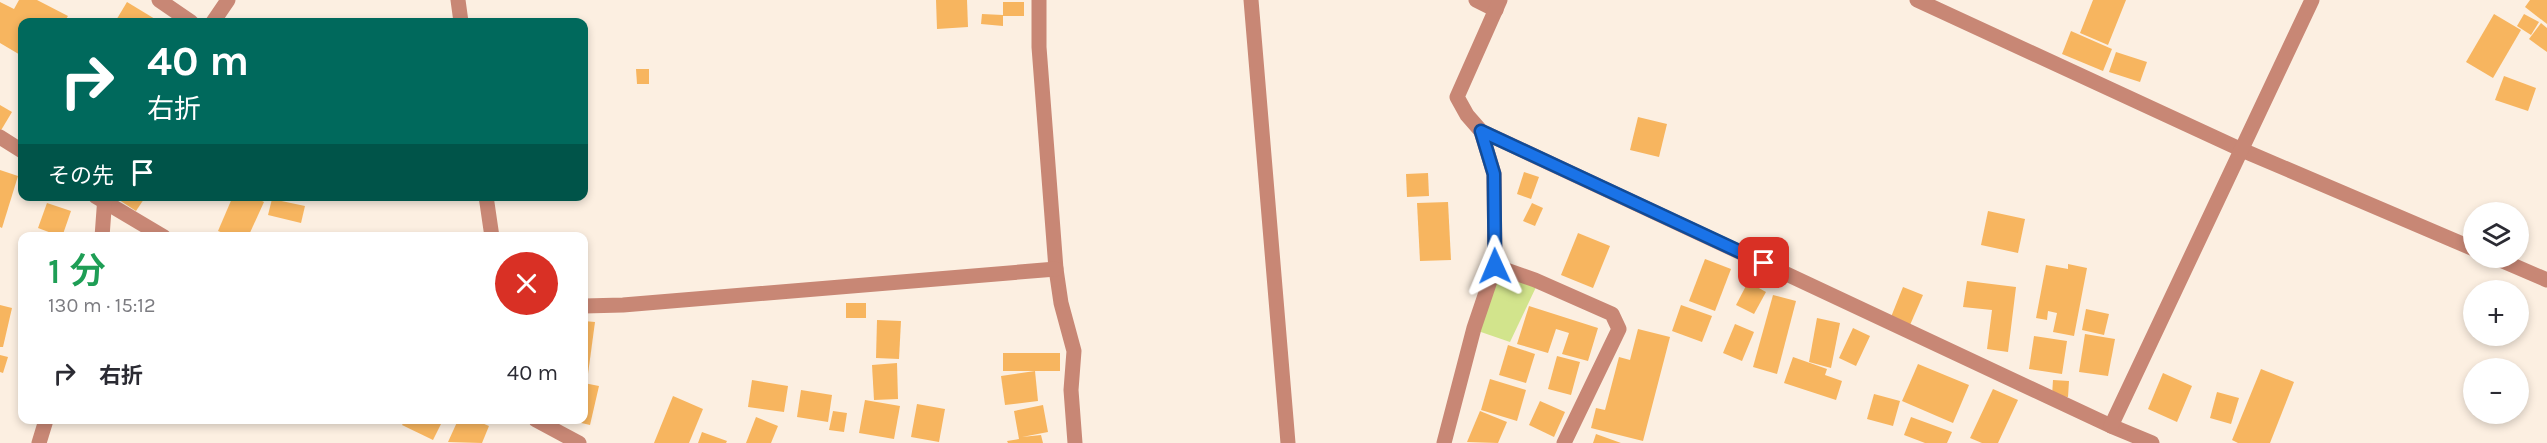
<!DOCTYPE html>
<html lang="ja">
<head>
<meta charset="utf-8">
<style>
  body { margin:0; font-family:Karla,"Noto Sans JP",sans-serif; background:#f2f2f3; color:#2b2b33; height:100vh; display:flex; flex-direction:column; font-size:22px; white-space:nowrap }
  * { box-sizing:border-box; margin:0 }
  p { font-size:20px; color:#7c7c81 }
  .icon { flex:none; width:33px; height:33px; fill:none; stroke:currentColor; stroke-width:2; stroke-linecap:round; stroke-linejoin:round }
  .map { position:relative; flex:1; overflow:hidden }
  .panel { position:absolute; left:18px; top:232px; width:570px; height:192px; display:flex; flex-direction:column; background:#fff; border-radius:12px; box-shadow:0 3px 9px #0003 }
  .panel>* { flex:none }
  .top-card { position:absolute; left:18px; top:18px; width:570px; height:183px; border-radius:12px; box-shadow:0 3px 9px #0003; background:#00695c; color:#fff; overflow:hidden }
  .controls { position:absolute; left:2463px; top:202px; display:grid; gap:12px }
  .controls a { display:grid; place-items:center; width:66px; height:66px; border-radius:50%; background:#fff; box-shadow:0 3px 9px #0003; font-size:30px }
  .pin { position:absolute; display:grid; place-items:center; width:51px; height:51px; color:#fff; margin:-26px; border-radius:12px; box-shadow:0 3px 9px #0006 }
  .me { position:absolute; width:66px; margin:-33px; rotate:359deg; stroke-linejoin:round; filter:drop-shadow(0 0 4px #0008) }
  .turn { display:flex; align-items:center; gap:21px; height:126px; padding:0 30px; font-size:27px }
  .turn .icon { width:78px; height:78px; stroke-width:2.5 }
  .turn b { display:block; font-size:42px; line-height:51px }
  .then { display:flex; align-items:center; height:57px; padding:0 30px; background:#0003; gap:12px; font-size:22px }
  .round { display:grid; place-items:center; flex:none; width:63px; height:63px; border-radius:32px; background:#f2f2f3 }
  .overview { display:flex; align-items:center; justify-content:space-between; height:102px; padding:0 30px }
  h1 { font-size:36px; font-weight:600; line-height:45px; color:#1e9e55 }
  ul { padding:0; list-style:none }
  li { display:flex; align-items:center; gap:18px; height:78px; padding:0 30px }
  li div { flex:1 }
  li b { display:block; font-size:22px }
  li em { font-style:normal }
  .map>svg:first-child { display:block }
</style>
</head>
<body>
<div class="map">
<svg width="2547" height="443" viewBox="0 0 2547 443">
  <rect width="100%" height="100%" fill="#fcefe1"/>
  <path fill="#d2e48c" d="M 1498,274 L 1537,285 L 1510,342 L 1478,331 Z"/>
  <g fill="#f7b55f">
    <path d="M 19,0 L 37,0 L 68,16 L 64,22 L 22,22 L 22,56 L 0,43 L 0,2 L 14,9 Z"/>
    <path d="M 936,0 L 967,0 L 968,27 L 937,29 Z"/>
    <path d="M 2093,0 L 2126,0 L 2108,45 L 2080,33 Z"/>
    <path d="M 2530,0 L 2547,0 L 2547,24 L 2525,7 Z"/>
    <path d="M 127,2 L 160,22 L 115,22 Z"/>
    <rect x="1003" y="2" width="21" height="14"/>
    <path d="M 982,14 L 1003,15 L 1003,26 L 981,24 Z"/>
    <path d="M 2494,14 L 2521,30 L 2493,78 L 2466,62 Z"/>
    <path d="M 2524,14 L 2539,22 L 2531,35 L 2517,26 Z"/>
    <path d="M 2541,23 L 2547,28 L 2547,52 L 2529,39 Z"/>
    <path d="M 2071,31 L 2112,49 L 2103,71 L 2062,54 Z"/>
    <path d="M 2116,52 L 2147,62 L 2140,82 L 2109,72 Z"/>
    <path d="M 636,69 L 649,69 L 649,84 L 637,84 Z"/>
    <path d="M 2504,76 L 2536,88 L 2528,111 L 2495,100 Z"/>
    <path d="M 0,105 L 12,112 L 0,132 Z"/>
    <path d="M 1638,117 L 1667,124 L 1659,157 L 1630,150 Z"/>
    <path d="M 0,170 L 18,176 L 2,228 L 0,227 Z"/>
    <path d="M 1524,172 L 1539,177 L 1531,199 L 1517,194 Z"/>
    <path d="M 1428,173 L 1429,196 L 1407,197 L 1406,174 Z"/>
    <path d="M 113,196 L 146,196 L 136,211 Z"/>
    <path d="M 233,196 L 252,196 L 264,202 L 248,237 L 233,237 L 218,231 Z"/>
    <path d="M 272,199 L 305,206 L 301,223 L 268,215 Z"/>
    <path d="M 1448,202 L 1451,260 L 1420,261 L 1417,203 Z"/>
    <path d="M 47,203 L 71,211 L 62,237 L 38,228 Z"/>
    <path d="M 1532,203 L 1543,208 L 1535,226 L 1523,221 Z"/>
    <path d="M 1988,211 L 2025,219 L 2018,253 L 1981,245 Z"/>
    <path d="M 1578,233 L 1610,246 L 1593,288 L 1561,275 Z"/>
    <path d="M 1705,259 L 1731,269 L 1715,311 L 1689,301 Z"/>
    <path d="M 2068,264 L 2087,268 L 2074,336 L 2053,332 L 2057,313 L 2048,311 L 2047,320 L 2036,318 L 2046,265 L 2068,269 Z"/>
    <path d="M 1967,281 L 2016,287 L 2008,352 L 1987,349 L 1992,310 L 1963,307 Z"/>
    <path d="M 1748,282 L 1766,292 L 1754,314 L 1736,305 Z"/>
    <path d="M 1903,287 L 1923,295 L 1910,325 L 1891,317 Z"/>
    <path d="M 1773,295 L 1796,301 L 1777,374 L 1753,367 Z"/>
    <rect x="846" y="303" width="20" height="15"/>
    <path d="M 0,305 L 12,308 L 3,347 L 0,347 Z"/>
    <path d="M 1681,305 L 1712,316 L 1702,342 L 1672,331 Z"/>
    <path d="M 1529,306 L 1598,328 L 1588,361 L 1562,354 L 1569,333 L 1556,329 L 1548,353 L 1517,344 Z"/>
    <path d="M 2086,309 L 2109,314 L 2104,335 L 2082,330 Z"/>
    <path d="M 1817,318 L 1840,323 L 1831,368 L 1809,362 Z"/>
    <path d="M 877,320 L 901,321 L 899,359 L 876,358 Z"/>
    <path d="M 584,321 L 595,322 L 588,374 L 584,374 Z"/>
    <path d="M 1735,324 L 1754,332 L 1742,361 L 1723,353 Z"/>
    <path d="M 1853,328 L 1870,336 L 1856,366 L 1839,358 Z"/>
    <path d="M 1638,329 L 1670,337 L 1643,441 L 1591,428 L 1596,408 L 1605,410 L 1619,357 L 1630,360 Z"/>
    <path d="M 2085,334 L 2115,339 L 2108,376 L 2079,372 Z"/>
    <path d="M 2034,336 L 2067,341 L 2062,374 L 2029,369 Z"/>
    <path d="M 1508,345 L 1535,354 L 1526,383 L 1499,375 Z"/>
    <rect x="1003" y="353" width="57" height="18"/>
    <path d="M 0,355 L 8,357 L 3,373 L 0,372 Z"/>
    <path d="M 1557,356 L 1580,362 L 1571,395 L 1548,389 Z"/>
    <path d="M 1793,357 L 1827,369 L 1825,375 L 1842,381 L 1836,400 L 1784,383 Z"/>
    <path d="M 897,363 L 898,399 L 874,400 L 872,365 Z"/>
    <path d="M 1918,364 L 1969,385 L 1953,423 L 1902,401 Z"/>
    <path d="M 2261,369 L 2294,382 L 2270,443 L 2238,443 L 2232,440 Z"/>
    <path d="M 1035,371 L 1038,401 L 1005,405 L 1001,376 Z"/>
    <path d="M 2163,373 L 2192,386 L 2177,422 L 2148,409 Z"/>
    <path d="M 1490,379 L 1526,390 L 1517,421 L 1481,410 Z"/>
    <path d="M 752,380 L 788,386 L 784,412 L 748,407 Z"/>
    <path d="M 2053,380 L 2069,381 L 2068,397 L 2052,396 Z"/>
    <path d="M 584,383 L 599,386 L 590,425 L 573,421 L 584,420 Z"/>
    <path d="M 1993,389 L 2018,400 L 1998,443 L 1982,443 L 1970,438 Z"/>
    <path d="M 801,390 L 832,395 L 828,422 L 797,417 Z"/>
    <path d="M 2217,392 L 2239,398 L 2231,424 L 2210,418 Z"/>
    <path d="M 1874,394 L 1900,401 L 1893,426 L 1867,419 Z"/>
    <path d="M 673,396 L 703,409 L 689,443 L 654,443 Z"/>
    <path d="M 865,400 L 900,406 L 894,439 L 859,433 Z"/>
    <path d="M 1540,401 L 1565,412 L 1554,437 L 1529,425 Z"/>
    <path d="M 917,404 L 945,409 L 939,442 L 911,437 Z"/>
    <path d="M 1043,405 L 1048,432 L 1022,437 L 1041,435 L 1043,443 L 1008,443 L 1007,441 L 1019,439 L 1014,411 Z"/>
    <path d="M 833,411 L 847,413 L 844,432 L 829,430 Z"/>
    <path d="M 1480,411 L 1507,422 L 1498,443 L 1467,442 Z"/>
    <path d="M 756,417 L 778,426 L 771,443 L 746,443 Z"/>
    <path d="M 1911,417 L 1952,432 L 1947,443 L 1925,443 L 1904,435 Z"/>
    <path d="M 405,420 L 443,420 L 433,440 L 402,425 Z"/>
    <path d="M 458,420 L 475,420 L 489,426 L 482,443 L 448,442 Z"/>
    <path d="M 702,432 L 727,441 L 726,443 L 698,443 Z"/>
    <path d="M 1596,434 L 1621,443 L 1593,443 Z"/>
  </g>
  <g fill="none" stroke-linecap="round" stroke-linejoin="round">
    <g stroke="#c88775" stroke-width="15">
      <path d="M 159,0 L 191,22"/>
      <path d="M 458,0 L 461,22"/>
      <path d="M 1039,0 L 1039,47 L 1056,269 L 1061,303 L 1074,351 L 1071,390 L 1075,443"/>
      <path d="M 1251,0 L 1288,443"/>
      <path d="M 1476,0 L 1496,10"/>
      <path d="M 1500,0 L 1457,97 L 1467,115 L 1481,131 L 2111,426 L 2152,443"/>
      <path d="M 1917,0 L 2242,150 L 2474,249"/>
      <path d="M 213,22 L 228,0"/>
      <path d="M 0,137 L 22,151"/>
      <path d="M 95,196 L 164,237"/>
      <path d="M 486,196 L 492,237"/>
      <path d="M 102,237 L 105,196"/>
      <path d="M 2496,258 L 2547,280"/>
      <path d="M 1495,266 L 1535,280 L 1612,314 L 1619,329 L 1564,443"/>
      <path d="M 584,306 L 623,305 L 1056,269"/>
      <path d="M 536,420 L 579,443"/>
      <path d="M 2111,426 L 2312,0"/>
      <path d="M 39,443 L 46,420"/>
      <path d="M 1444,443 L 1474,328 L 1495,266 L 1494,174 L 1481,131"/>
    </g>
  </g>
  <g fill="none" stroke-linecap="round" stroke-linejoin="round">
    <defs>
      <path id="route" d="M 1495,266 L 1494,174 L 1481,131 L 1764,263"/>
    </defs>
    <use href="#route" stroke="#114b97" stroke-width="15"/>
    <use href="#route" stroke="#1a73e8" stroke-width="10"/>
  </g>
</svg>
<div class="controls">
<a><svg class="icon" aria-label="layers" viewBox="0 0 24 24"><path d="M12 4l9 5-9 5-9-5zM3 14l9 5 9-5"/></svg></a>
<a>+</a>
<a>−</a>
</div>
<div class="pin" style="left:1764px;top:263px;background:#d93025"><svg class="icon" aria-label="arrive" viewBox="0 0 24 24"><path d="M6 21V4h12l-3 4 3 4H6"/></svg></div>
<svg class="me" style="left:1495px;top:266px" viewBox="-20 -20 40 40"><path d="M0-17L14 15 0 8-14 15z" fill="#1a73e8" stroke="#fff" stroke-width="4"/></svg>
<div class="top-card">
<div class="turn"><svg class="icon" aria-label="right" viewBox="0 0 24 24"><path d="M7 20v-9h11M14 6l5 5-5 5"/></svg><div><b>40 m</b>右折</div></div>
<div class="then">その先<svg class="icon" aria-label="arrive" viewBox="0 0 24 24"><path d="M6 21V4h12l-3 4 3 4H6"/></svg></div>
</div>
<section class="panel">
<div class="overview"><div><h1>1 分</h1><p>130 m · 15:12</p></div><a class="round" style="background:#d93025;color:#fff"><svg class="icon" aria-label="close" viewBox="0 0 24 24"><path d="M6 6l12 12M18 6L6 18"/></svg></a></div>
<ul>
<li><svg class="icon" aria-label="right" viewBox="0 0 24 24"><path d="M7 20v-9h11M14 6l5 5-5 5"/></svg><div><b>右折</b></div><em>40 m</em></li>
</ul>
</section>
</div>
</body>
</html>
